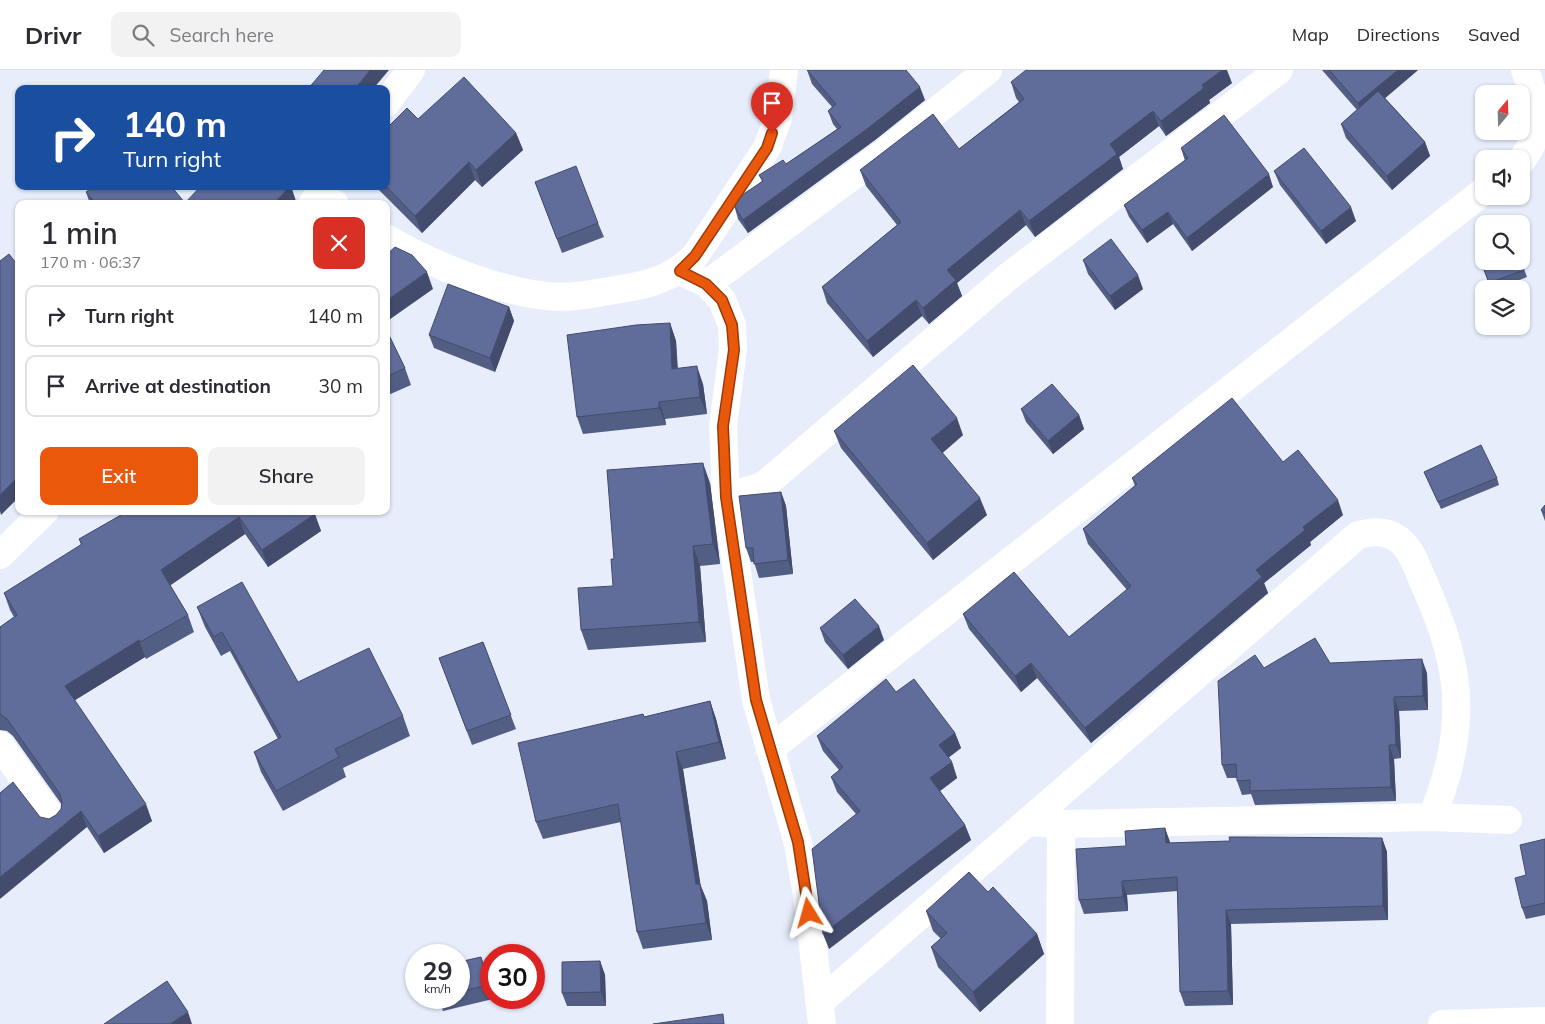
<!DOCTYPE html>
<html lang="en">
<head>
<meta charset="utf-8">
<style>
  body { margin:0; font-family:Mulish,sans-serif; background:#f2f2f3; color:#2b2b33; height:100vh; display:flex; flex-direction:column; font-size:19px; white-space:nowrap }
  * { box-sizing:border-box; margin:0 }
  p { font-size:16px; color:#7c7c81 }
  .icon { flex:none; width:28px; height:28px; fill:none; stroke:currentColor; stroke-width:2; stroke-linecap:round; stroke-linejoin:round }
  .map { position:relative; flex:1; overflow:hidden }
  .panel { position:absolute; left:15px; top:130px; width:375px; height:315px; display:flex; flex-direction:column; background:#fff; border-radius:10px; box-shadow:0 1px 4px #0004 }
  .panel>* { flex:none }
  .hud { position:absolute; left:15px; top:15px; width:375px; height:105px; border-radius:10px; box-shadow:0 1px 4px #0004; background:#1a4fa0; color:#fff; overflow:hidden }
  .needle { width:32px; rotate:19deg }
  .fabs { position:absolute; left:1475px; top:15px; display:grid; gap:10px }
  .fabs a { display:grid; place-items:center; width:55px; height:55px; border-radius:10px; background:#fff; box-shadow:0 1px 4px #0004; font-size:25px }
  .speed { position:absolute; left:405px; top:874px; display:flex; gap:10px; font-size:25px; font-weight:700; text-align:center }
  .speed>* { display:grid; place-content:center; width:65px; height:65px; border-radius:50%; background:#fff; box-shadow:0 1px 4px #0004; line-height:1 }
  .speed small { font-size:12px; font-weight:400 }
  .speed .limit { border:8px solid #d22; background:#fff; color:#111 }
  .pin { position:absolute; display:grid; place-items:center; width:42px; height:42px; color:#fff; margin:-51px -21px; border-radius:50% 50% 50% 0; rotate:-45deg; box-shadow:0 0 5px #0007 }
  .pin .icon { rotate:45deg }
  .me { position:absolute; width:55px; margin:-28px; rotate:352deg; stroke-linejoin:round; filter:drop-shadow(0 0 4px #0008) }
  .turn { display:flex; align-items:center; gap:18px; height:105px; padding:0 25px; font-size:22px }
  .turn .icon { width:65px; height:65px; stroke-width:2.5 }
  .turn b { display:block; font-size:35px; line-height:42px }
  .round { display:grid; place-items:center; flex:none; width:52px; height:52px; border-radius:10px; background:#f2f2f3 }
  .overview { display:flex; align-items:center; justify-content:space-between; height:85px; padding:0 25px }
  h1 { font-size:30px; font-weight:600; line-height:38px }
  .cta { display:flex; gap:10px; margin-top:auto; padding:10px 25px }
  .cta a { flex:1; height:58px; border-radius:10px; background:#ea580c; color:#fff; font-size:20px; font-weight:600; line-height:58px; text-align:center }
  .cta a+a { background:#f2f2f3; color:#2b2b33 }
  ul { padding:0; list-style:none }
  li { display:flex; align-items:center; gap:15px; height:62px; margin:0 10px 8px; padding:0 15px; border:2px solid #e1e1e2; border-radius:10px }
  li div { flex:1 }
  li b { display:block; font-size:19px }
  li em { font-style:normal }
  header { display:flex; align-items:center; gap:30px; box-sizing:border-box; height:70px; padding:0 25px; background:#fff; border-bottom:1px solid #e1e1e2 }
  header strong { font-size:24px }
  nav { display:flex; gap:28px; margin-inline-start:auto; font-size:18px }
  .search { width:350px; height:45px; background:#f2f2f3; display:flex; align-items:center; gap:12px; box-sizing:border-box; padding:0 18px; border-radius:10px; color:#7c7c81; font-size:19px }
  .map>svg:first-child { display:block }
</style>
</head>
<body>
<header>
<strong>Drivr</strong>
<div class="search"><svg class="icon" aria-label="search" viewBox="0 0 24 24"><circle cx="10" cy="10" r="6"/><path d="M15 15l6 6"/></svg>Search here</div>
<nav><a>Map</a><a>Directions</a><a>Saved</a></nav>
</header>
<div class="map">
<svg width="1545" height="954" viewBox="0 0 1545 954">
  <rect width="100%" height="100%" fill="#e8edfc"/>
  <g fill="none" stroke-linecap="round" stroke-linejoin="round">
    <g stroke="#fff" stroke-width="28">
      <path d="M 1521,91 C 1545,62 1538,36 1525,0"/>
      <path d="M 319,124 L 335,134"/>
      <path d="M 386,168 C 429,194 498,221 547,226 C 570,229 597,223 620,219 C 649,215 673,208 695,186 L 767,78 L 778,48 L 784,0"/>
      <path d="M 680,201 L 707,214 L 722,230 L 732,255 L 733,279 L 723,356 L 726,427 L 756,630 L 798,773 L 807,825 L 822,954"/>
      <path d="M 707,214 L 885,82 L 988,0"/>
      <path d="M 726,427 L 763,416 L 1009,206 L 1279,0"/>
      <path d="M 0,675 L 53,750"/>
      <path d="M 770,679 L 1484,121"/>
      <path d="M 1027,752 L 1061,754 L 1432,747 L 1508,750"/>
      <path d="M 820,932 L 1358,465 C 1372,462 1382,460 1395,467 C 1411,476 1416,496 1423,511 C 1442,554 1459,599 1456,647 C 1455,682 1445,715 1432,747"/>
      <path d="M 1060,954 L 1061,754"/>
      <path d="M 1442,954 L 1545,951"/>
    </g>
    <g stroke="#fff" stroke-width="28">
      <path d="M 386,33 L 411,0"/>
      <path d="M 312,134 L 324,116"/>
      <path d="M 0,485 L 45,441"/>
    </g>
  </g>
  <g fill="#535e84">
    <path d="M 807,0 L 925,30 L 875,70 L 748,163 L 738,149 L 734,135 L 762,111 L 759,105 L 786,94 L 837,59 L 833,54 L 828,41 L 832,37 L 812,14 Z"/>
    <path d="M 1322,0 L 1418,0 L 1385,28 L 1425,72 L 1430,86 L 1392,120 L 1346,68 L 1341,54 L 1357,40 Z"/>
    <path d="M 1011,12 L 1232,13 L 1209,30 L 1210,33 L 1166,66 L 1159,56 L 1119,87 L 1123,99 L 1035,167 L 1026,155 L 957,213 L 962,226 L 929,254 L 922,246 L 873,287 L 827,233 L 822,217 L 897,155 L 866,116 L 860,100 L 959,79 L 1019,32 L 1016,28 Z"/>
    <path d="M 418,49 L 516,63 L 523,80 L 482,117 L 475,110 L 422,163 L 375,116 L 386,116 Z"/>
    <path d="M 1181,78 L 1273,117 L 1192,181 L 1173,154 L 1147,173 L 1129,147 L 1124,135 L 1185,91 Z"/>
    <path d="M 1274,101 L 1356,151 L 1326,174 L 1280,115 Z"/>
    <path d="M 535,112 L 598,153 L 604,167 L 562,183 Z"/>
    <path d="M 86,122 L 185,133 L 296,131 L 293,134 L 90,134 Z"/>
    <path d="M 1478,184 L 1521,191 L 1527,207 L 1496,219 L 1491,219 Z"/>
    <path d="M 1083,190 L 1143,219 L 1115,240 L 1088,204 Z"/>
    <path d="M 509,237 L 514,251 L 495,302 L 434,278 L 429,265 Z"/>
    <path d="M 670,253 L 676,271 L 678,299 L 703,314 L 707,344 L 665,349 L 666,355 L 583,364 L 577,347 Z"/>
    <path d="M 386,259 L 405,298 L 411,315 L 386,326 Z"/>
    <path d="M 1021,339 L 1079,345 L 1084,359 L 1053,384 L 1026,352 Z"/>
    <path d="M 834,361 L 963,365 L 942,383 L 987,445 L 933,490 L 841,378 Z"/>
    <path d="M 1283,392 L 1343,445 L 1310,472 L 1311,475 L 1264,513 L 1268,523 L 1091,673 L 1037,608 L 1021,622 L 969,559 L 963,544 L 1069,567 L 1127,520 L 1088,474 L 1083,459 L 1135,416 L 1132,408 Z"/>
    <path d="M 1424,402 L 1497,408 L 1499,415 L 1441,439 Z"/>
    <path d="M 710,413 L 720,494 L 700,496 L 706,572 L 588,580 L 581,560 L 613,516 L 614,489 Z"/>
    <path d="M 781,422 L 786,436 L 793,504 L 759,508 L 754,492 L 751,492 L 746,478 Z"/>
    <path d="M 1545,435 L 1545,451 L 1541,440 Z"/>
    <path d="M 125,441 L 313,441 L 321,461 L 268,497 L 245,464 L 170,515 L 188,545 L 194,562 L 146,589 L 145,587 L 75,630 L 152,751 L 104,783 L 87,757 L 40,747 L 49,749 L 56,745 L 61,739 L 62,735 L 13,666 L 7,661 L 0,660 L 0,557 L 14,547 L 10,540 L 4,523 L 81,475 L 79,469 L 126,442 Z"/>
    <path d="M 197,537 L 298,612 L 403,646 L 410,666 L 343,698 L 346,707 L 283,741 L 261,702 L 254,682 L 278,669 L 230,581 L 221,586 L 205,557 Z"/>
    <path d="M 820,558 L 884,570 L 848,599 L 825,572 Z"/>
    <path d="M 483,572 L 516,659 L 472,675 L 439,588 Z"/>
    <path d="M 1330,593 L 1427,603 L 1428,640 L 1399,641 L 1401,688 L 1394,689 L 1396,731 L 1255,735 L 1251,724 L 1242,725 L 1237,711 L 1237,708 L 1227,708 L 1222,695 L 1264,598 Z"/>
    <path d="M 896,622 L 955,663 L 961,678 L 948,688 L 952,692 L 957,708 L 940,721 L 965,755 L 971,770 L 829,879 L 856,744 L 837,722 L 831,707 L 839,700 L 823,681 L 817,666 Z"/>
    <path d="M 710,631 L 716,649 L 726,689 L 683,699 L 700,814 L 707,831 L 712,870 L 643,879 L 637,862 L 621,752 L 543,769 L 536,752 L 644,647 Z"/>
    <path d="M 1165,758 L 1170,773 L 1382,768 L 1387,782 L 1388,850 L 1231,854 L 1233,935 L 1185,936 L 1180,922 L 1178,821 L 1127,825 L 1128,841 L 1084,844 L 1079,830 L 1126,776 Z"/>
    <path d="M 1545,769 L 1545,845 L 1526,849 L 1522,838 L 1526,805 Z"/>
    <path d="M 988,822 L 1037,864 L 1044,884 L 980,942 L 938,897 L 931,877 L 941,869 L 933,861 L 926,841 Z"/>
    <path d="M 481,887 L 486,901 L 491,924 L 491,928 L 492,928 L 493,929 L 443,941 L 438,928 L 459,928 L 459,892 Z"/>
    <path d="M 600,891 L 605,905 L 606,936 L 567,936 L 562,923 Z"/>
  </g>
  <g fill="#434c6c">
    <path d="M 370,0 L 389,0 L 373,19 L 355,19 Z"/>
    <path d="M 1222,0 L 1227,0 L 1232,13 L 1209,30 L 1210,33 L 1166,66 L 1161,51 L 1202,15 Z"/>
    <path d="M 1398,0 L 1418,0 L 1363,47 L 1358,33 Z"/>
    <path d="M 920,17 L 925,30 L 875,70 L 748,163 L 743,150 Z"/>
    <path d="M 1153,41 L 1159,56 L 1119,87 L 1123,99 L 1035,167 L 1029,151 L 1110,74 Z"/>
    <path d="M 516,63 L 523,80 L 482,117 L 476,100 Z"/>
    <path d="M 1425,72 L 1430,86 L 1392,120 L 1387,106 Z"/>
    <path d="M 469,92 L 475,110 L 422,163 L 415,146 Z"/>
    <path d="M 1269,104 L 1273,117 L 1192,181 L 1187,168 Z"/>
    <path d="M 290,116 L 291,116 L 296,131 L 293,134 L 273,134 Z"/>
    <path d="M 1351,137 L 1356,151 L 1326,174 L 1321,161 Z"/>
    <path d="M 1020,140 L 1026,155 L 957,213 L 962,226 L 929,254 L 923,238 L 947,200 Z"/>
    <path d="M 1168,142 L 1173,154 L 1147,173 L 1142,160 Z"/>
    <path d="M 427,202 L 433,219 L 386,252 L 386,231 Z"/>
    <path d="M 1138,205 L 1143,219 L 1115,240 L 1110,226 Z"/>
    <path d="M 916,230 L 922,246 L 873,287 L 867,271 Z"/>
    <path d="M 509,237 L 514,251 L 495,302 L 490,288 Z"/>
    <path d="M 670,253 L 676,271 L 678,317 L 672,299 Z"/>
    <path d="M 697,296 L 703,314 L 707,344 L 700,327 Z"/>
    <path d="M 659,332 L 665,349 L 666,355 L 659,338 Z"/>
    <path d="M 1079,345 L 1084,359 L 1053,384 L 1048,371 Z"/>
    <path d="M 957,348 L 963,365 L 938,387 L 931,369 Z"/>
    <path d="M 703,393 L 710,413 L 720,494 L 713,474 Z"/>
    <path d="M 19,406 L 19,427 L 1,445 L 0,441 L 0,425 Z"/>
    <path d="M 781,422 L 786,436 L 793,504 L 788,490 Z"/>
    <path d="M 980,428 L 987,445 L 933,490 L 927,473 Z"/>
    <path d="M 1338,430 L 1343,445 L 1310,472 L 1311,475 L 1264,513 L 1268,523 L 1091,673 L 1085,658 L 1303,457 Z"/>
    <path d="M 315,444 L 321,461 L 268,497 L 262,480 Z"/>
    <path d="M 239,447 L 245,464 L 168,517 L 161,500 Z"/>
    <path d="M 693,476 L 700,496 L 706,572 L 699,552 Z"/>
    <path d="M 879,556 L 884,570 L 848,599 L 843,585 Z"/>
    <path d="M 139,570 L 145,587 L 72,632 L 65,616 Z"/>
    <path d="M 1422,589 L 1427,603 L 1428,640 L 1423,626 Z"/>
    <path d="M 1031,593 L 1037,608 L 1021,622 L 1015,606 Z"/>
    <path d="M 1394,627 L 1399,641 L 1401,688 L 1396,675 Z"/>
    <path d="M 710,631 L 716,649 L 726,689 L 719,672 Z"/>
    <path d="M 955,663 L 961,678 L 944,691 L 939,675 Z"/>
    <path d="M 1389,675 L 1394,689 L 1396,731 L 1391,717 Z"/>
    <path d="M 676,682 L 683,699 L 703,831 L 696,814 Z"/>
    <path d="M 952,692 L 957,708 L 936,724 L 930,708 Z"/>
    <path d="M 146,734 L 152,751 L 104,783 L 98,766 Z"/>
    <path d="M 81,741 L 87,757 L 0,829 L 0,807 Z"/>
    <path d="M 965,755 L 971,770 L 829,879 L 823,864 Z"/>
    <path d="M 1165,758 L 1170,772 L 1171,787 L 1166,773 Z"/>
    <path d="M 1382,768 L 1387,782 L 1388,850 L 1383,836 Z"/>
    <path d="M 1122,811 L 1127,825 L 1128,841 L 1123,827 Z"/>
    <path d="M 700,814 L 707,831 L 712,870 L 706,853 Z"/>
    <path d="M 1226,840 L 1231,854 L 1233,935 L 1228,921 Z"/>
    <path d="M 1037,864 L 1044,884 L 980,942 L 973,922 Z"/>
    <path d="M 481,887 L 486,901 L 491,926 L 488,915 Z"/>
    <path d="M 600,891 L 605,905 L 606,936 L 601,922 Z"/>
    <path d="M 188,942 L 192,954 L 170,954 Z"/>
  </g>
  <g fill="#606d9a" stroke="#434c6c">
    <path d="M 324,0 L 370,0 L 355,19 L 349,19 L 348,18 L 347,19 L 308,19 Z"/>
    <path d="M 807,0 L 906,0 L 920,17 L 871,56 L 743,150 L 734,135 L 739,127 L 763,111 L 759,105 L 783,90 L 786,94 L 841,57 L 828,41 L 836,34 Z"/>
    <path d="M 1026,0 L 1222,0 L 1202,15 L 1204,18 L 1161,51 L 1153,41 L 1110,74 L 1117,84 L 1029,151 L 1020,140 L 947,200 L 956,210 L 923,238 L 916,230 L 867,271 L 822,217 L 901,152 L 860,100 L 933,44 L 959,79 L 1024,29 L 1011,12 Z"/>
    <path d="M 1329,0 L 1398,0 L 1358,33 Z"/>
    <path d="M 464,7 L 516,63 L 476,100 L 469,92 L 415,146 L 386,116 L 386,59 L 407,38 L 418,49 Z"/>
    <path d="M 1378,21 L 1425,72 L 1387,106 L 1341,54 Z"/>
    <path d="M 1224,45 L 1269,104 L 1187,168 L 1168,142 L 1142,160 L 1124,135 L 1188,88 L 1181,78 Z"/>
    <path d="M 1304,78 L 1351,137 L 1321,161 L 1274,101 Z"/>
    <path d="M 576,96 L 598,153 L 557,169 L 535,112 Z"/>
    <path d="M 94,116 L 171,116 L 185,133 L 201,116 L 290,116 L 273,134 L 96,134 L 86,122 Z"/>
    <path d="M 1111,169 L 1138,205 L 1110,226 L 1083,190 Z"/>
    <path d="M 395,177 L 412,185 L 427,202 L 386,231 L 386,185 Z"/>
    <path d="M 1484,182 L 1484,191 L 1521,191 L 1524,200 L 1489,213 L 1478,184 Z"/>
    <path d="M 9,184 L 19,197 L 19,406 L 0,425 L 0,191 Z"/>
    <path d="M 448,214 L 509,237 L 490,288 L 429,265 Z"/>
    <path d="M 670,253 L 672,299 L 697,296 L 700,327 L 659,332 L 659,338 L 577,347 L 567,265 L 636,255 Z"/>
    <path d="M 386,259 L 405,298 L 386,307 Z"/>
    <path d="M 913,295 L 957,348 L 931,369 L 980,428 L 927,473 L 834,361 Z"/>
    <path d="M 1052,314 L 1079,345 L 1048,371 L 1021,339 Z"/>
    <path d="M 1232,328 L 1283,392 L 1298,380 L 1338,430 L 1303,457 L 1305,460 L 1256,500 L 1262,507 L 1085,658 L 1031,593 L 1015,606 L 963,544 L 1014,502 L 1069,567 L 1131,516 L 1083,459 L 1137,414 L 1132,408 Z"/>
    <path d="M 1481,375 L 1497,408 L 1438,432 L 1424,402 Z"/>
    <path d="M 703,393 L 713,474 L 693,476 L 699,552 L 581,560 L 578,518 L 613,516 L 611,489 L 614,489 L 607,400 Z"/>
    <path d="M 781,422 L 788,490 L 754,494 L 753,478 L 746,478 L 739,426 Z"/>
    <path d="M 1545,435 L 1545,443 L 1541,440 Z"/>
    <path d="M 128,441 L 313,441 L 315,444 L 262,480 L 239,447 L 161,500 L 188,545 L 140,572 L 139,570 L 65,616 L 146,734 L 98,766 L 81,741 L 0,807 L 0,723 L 13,712 L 40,747 L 49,749 L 56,745 L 61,739 L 62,732 L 60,724 L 7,649 L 0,644 L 0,557 L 17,545 L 4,523 L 82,474 L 79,469 Z"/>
    <path d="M 242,512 L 298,612 L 369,578 L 403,646 L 335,679 L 339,687 L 276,721 L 254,682 L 281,667 L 222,562 L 214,567 L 197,537 Z"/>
    <path d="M 855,529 L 879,556 L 843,585 L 820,558 Z"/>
    <path d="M 1315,568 L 1330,593 L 1422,589 L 1423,626 L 1394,627 L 1396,675 L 1389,675 L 1391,717 L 1250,721 L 1250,710 L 1237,711 L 1236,694 L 1222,695 L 1218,611 L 1255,585 L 1264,598 Z"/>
    <path d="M 483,572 L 511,645 L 467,661 L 439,588 Z"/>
    <path d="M 886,609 L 896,622 L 914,609 L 955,663 L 939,675 L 952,692 L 930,708 L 965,755 L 823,864 L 812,779 L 860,741 L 831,707 L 843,697 L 817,666 Z"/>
    <path d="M 710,631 L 719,672 L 676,682 L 696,814 L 700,814 L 706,853 L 637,862 L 618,734 L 536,752 L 518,673 L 643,644 L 644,647 Z"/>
    <path d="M 1165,758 L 1166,773 L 1230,771 L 1229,767 L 1243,767 L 1382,768 L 1383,836 L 1226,840 L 1228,921 L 1180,922 L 1177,807 L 1122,811 L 1123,827 L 1079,830 L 1076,779 L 1126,776 L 1125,761 Z"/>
    <path d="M 1545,769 L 1545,833 L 1522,838 L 1515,808 L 1526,805 L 1520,775 Z"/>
    <path d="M 969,802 L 988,822 L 993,817 L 1037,864 L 973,922 L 931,877 L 947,863 L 926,841 Z"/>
    <path d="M 481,887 L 488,915 L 459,922 L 459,892 Z"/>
    <path d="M 600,891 L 601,922 L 562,923 L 562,892 Z"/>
    <path d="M 167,911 L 188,942 L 170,954 L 104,954 Z"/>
    <path d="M 723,944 L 724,954 L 653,954 Z"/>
  </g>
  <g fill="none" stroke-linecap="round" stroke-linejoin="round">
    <defs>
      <path id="route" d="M 772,63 L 767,78 L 695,186 L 680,201 L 706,214 L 722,230 L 732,255 L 734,280 L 723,356 L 726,427 L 756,630 L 798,772 L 809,843"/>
    </defs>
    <use href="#route" stroke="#983908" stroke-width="12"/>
    <use href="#route" stroke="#ea580c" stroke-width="9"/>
  </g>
</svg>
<div class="fabs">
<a><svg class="needle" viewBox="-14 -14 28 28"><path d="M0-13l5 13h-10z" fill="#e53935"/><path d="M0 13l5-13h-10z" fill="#7c7c81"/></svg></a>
<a><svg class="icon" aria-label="sound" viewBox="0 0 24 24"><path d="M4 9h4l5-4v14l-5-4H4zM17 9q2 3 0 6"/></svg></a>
<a><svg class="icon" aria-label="search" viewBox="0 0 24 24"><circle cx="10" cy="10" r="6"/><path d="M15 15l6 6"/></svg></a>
<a><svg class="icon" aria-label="layers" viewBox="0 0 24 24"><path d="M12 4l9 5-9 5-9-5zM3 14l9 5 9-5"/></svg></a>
</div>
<div class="speed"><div>29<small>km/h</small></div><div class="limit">30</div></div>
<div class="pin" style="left:772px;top:63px;background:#d93025"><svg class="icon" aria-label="arrive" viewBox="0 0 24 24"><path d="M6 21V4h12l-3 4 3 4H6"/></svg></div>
<svg class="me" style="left:809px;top:843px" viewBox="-20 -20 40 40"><path d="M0-17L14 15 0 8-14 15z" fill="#ea580c" stroke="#fff" stroke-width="4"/></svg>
<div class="hud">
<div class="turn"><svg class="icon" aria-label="right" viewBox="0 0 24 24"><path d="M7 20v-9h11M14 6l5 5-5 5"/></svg><div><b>140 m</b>Turn right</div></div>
</div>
<section class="panel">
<div class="overview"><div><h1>1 min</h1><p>170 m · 06:37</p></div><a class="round" style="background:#d93025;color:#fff"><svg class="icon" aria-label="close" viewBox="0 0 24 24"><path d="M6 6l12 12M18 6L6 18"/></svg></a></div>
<ul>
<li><svg class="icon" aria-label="right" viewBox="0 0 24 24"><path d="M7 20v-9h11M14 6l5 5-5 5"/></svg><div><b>Turn right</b></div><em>140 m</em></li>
<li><svg class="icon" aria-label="arrive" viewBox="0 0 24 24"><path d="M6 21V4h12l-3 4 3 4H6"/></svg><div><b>Arrive at destination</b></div><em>30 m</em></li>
</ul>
<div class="cta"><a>Exit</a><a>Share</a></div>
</section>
</div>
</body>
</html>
